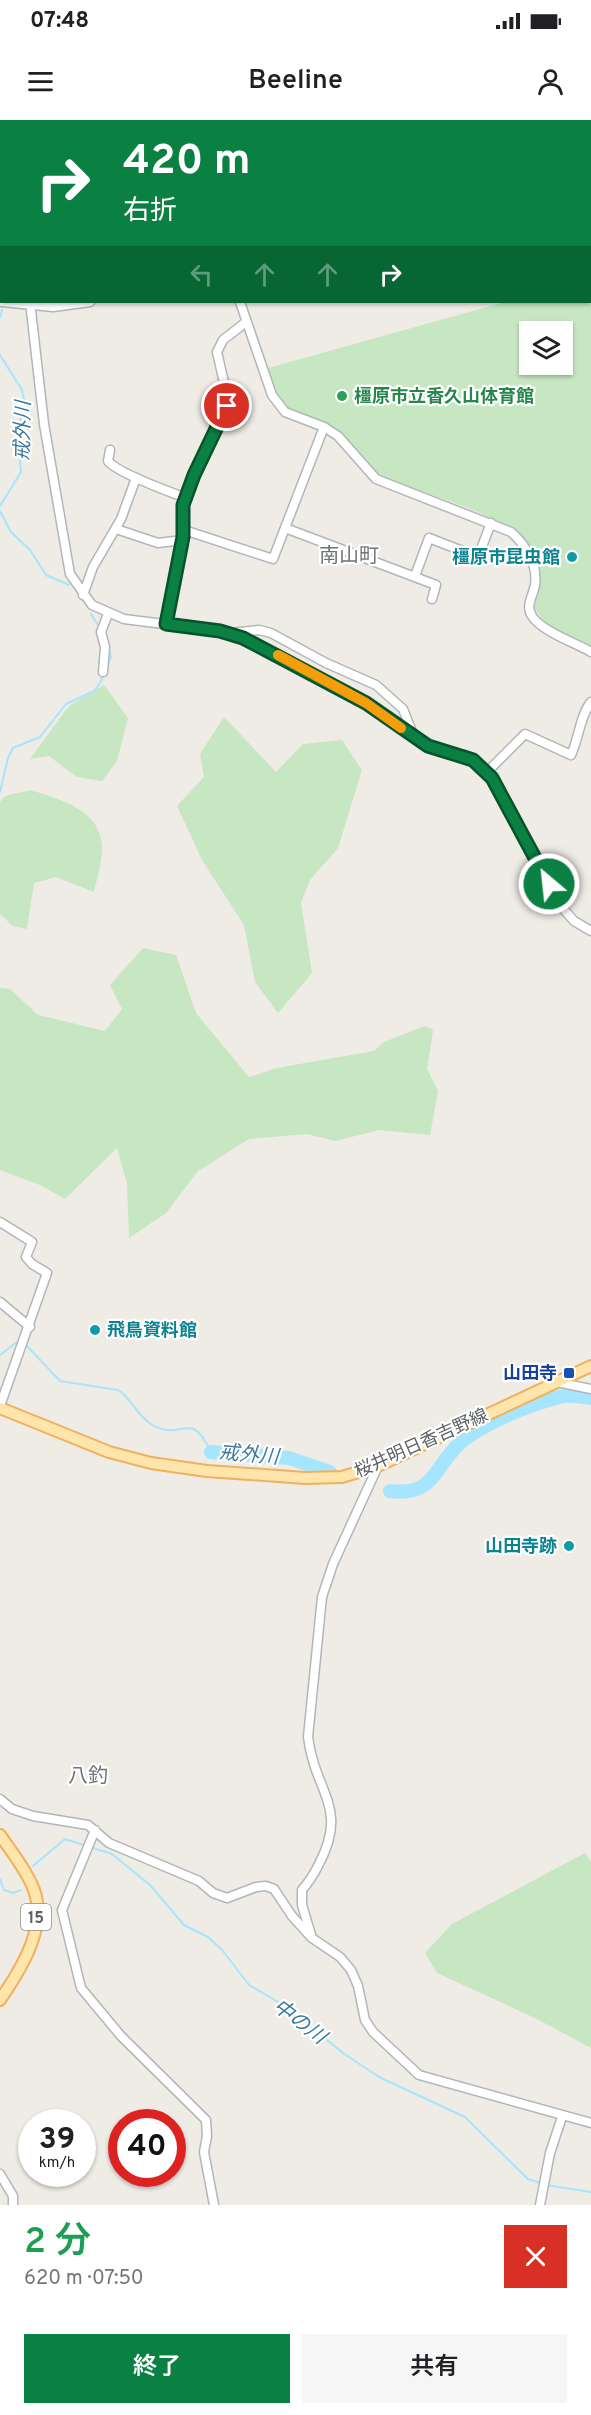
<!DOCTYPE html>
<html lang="ja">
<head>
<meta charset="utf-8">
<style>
  body { margin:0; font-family:Overpass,"Noto Sans JP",sans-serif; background:#f6f6f6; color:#202124; height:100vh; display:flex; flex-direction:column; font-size:22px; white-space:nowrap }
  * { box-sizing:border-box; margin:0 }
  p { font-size:20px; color:#757577 }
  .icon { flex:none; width:33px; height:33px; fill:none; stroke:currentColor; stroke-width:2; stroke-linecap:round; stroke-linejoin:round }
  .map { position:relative; height:2085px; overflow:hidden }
  .details { display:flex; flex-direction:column; background:#fff; flex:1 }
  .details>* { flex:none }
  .guide { position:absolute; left:0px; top:0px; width:591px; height:183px; box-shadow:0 2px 4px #0004; background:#0b8043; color:#fff; overflow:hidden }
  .fabs { position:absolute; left:519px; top:201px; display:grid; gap:12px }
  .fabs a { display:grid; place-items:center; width:54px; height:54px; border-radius:0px; background:#fff; box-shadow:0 2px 4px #0004; font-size:30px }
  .speed { position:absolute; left:18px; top:1989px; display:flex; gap:12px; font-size:30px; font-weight:700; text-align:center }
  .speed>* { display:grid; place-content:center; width:78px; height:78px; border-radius:50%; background:#fff; box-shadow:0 2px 4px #0004; line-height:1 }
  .speed small { font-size:15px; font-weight:400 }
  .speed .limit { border:9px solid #d22; background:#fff; color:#111 }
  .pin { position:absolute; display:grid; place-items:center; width:51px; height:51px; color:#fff; margin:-26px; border:3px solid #fff; border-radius:50%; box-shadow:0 2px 6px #0007 }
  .me { position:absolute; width:66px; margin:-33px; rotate:332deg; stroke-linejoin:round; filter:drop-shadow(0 0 4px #0008) }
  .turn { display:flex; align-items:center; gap:21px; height:126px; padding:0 24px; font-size:27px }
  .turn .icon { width:78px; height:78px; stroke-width:2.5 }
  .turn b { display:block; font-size:42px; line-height:51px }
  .lanes { display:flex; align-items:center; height:57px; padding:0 24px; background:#0003; justify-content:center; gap:30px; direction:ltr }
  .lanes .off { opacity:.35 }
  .round { display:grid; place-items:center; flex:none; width:63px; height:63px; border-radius:0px; background:#f6f6f6 }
  .summary { display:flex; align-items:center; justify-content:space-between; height:102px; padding:0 24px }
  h1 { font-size:36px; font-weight:600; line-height:45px; color:#1e9e55 }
  .primary-button { display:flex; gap:12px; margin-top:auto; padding:12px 24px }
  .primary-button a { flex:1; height:69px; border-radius:0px; background:#0b8043; color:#fff; font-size:24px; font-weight:600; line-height:69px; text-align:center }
  .primary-button a+a { background:#f6f6f6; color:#202124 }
  .status { display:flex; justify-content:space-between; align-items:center; height:42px; padding:0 30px; background:#fff; direction:ltr }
  .status svg { height:16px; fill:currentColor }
  header { display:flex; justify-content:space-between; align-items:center; height:78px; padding:0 24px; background:#fff; font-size:27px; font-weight:600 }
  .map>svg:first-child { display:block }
</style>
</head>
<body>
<div class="status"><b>07:48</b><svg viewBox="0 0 49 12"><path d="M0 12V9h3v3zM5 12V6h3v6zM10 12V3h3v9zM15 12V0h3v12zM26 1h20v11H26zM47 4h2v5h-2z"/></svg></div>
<header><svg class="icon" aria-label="menu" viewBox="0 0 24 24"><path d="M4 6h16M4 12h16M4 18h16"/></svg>Beeline<svg class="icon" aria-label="person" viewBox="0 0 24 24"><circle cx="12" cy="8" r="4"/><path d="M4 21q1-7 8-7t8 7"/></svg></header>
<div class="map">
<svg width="591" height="2085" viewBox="0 0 591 2085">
  <rect width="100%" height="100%" fill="#efebe5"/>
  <g fill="#c7e6c2" fill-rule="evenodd">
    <path d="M 591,110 L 591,528 L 547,505 L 534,488 C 536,478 540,466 540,456 C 538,394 421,378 377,353 C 360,344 353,320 336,310 C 318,298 287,299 277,279 C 272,270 270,257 268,248 L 505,182 L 590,182 ZM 530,212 L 562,212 L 562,244 L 530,244 Z"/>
    <path d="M 104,565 L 128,598 L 117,641 L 102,661 L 77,657 L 49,636 L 30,639 L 69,586 Z"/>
    <path d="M 224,597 L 276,652 L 303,624 L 342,620 L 362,650 L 338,728 L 310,760 L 301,783 L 312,853 L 278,893 L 255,862 L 244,805 L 202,740 L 177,686 L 204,657 L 200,634 Z"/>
    <path d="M 31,670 C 59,680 99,688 102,725 C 103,739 97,758 94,772 L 56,757 L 34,763 L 27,809 L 13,806 L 0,794 L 0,682 L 5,676 Z"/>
    <path d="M 143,828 L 176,835 L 196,893 L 249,957 L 277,948 L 374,931 L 384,922 L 425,906 L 433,910 L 427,949 L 438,971 L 430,1015 L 379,1010 L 335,1021 L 307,1014 L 249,1019 L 198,1051 L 166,1093 L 129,1118 L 127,1063 L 117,1028 L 65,1079 L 40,1065 L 0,1050 L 0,868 L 10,869 L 38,895 L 105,911 L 122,889 L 110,865 Z"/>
    <path d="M 585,1733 L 591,1742 L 591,1928 L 537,1899 L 437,1853 L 425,1833 L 452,1804 Z"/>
  </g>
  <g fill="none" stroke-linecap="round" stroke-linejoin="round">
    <g stroke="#a6e5fe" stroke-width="2">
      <path d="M 0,197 L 2,190"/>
      <path d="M 0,235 L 22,270 L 25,284 L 17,311 L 21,352 L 0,386"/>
      <path d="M 0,391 L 11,412 L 30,430 L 46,455 L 69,465"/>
      <path d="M 91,494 L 100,508"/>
      <path d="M 0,672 L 8,638 L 13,628 L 40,617 L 66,584 L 94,571 L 100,563 L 111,537 L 108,526"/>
      <path d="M 26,1225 L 60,1261 L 118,1270 C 131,1277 136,1295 151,1304 C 183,1324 189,1286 211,1332"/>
      <path d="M 0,1235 L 17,1222 L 21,1223"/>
      <path d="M 33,1746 L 65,1719 L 112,1734 L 150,1765 L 184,1805 L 208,1817 L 223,1831 L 249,1865 L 285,1886 L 343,1933 L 379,1957 L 465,1997 L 528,2059 L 541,2063"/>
      <path d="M 0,1759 L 4,1770 L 13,1773 L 21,1770"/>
      <path d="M 546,2065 L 591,2072"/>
    </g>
    <g stroke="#a6e5fe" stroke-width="14">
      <path d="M 211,1332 L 289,1338 L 330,1352"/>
      <path d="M 390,1371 C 435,1376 433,1348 460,1323 C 483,1303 529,1285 559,1277 C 568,1274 581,1277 591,1278"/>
    </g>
    <defs>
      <g id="minor">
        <path d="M 9,2 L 10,0"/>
        <path d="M 238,2 L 238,0"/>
        <path d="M 590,2 L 591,7"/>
        <path d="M 590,46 L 591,45"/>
        <path d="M 2,182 L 53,187 L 90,182"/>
        <path d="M 30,182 L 44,304 L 70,454 L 92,485 L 124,499 L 220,511 L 243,518 L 366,583 L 420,621 L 436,629 L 464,635 L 488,651 L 560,785 L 574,801 L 591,811"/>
        <path d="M 240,182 L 272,275 L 285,292 L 324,307 L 338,316 L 376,359 L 511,412 C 526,425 538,445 535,465 C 533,476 525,486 532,496 C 541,511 576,523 591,532"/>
        <path d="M 110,330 L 108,341 C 117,353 170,372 186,378"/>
        <path d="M 285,408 L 436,465 L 432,479"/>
        <path d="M 116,409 L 158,423 L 183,420"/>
        <path d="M 184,410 L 273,439 L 324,307"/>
        <path d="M 415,456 L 429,418 L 478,437 L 491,403"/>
        <path d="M 83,475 L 93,447 L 121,399 L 136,358"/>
        <path d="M 166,504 L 183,417 L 183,385 L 228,280 L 217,232 L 223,220 L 246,202"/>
        <path d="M 231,513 L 259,510 L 271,513 L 326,543 L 376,565 L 403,589 L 414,617"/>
        <path d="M 103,552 L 105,527 L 101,512 L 108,494"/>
        <path d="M 488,651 L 525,614 L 571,635 C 579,618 580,596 591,582"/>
        <path d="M 0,1102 L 32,1122 L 26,1137 L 32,1144 L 47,1153 L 0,1286"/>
        <path d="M 0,1182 L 30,1207"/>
        <path d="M 557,1262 L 591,1269"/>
        <path d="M 378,1346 L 333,1444 L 322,1477 L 308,1617 C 315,1673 349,1687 319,1744 C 314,1754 310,1761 302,1770 L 302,1785 L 312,1818 L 340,1837 L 351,1850 L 358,1866 L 365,1900 L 373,1912 L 419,1955 L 591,2003"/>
        <path d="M 0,1679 L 12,1689 L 33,1696 L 88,1705 L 109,1723 L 199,1761 L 213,1773 L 227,1778 L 256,1767 L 266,1766 L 274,1769 L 292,1796 L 311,1817"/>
        <path d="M 95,1710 L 62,1790 L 81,1868 L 121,1916 L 206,2000 L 207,2016 L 204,2032 L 214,2085"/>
        <path d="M 0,2054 L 13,2076 L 13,2085"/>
        <path d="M 540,2085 L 550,2033 L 562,1997"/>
      </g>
      <g id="major">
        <path d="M 0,1288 L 109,1332 L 151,1343 L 207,1351 L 305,1358 L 342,1357 L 378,1346 L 591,1246"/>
        <path d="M 0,1715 C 11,1731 23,1746 31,1763 C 51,1802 22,1848 0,1880"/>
      </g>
    </defs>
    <use href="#minor" stroke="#b2b6ba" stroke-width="11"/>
    <use href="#major" stroke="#f0b15d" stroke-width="14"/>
    <use href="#minor" stroke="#fff" stroke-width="8"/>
    <use href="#major" stroke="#fee5ab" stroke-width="10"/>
  </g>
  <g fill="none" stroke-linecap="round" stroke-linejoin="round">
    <defs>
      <path id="route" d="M 227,286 L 194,355 L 183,385 L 183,417 L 166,504 L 220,511 L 243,518 L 366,583 L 428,626 L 473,640 L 492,658 L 549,764"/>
    </defs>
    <use href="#route" stroke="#07532c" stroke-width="15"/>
    <use href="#route" stroke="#0b8043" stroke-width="10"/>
    <path stroke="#f59e0b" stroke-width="10" d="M 278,535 L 366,583 L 401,608"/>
  </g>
  <circle fill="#2e9e5b" stroke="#fff" stroke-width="2" cx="342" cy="276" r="6"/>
  <g fill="#0f9aa8" stroke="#fff" stroke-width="2">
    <circle cx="572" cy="437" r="6"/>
    <circle cx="95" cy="1210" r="6"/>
    <circle cx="569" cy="1426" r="6"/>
  </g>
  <rect fill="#1a4fb4" stroke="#fff" stroke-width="2" x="563" y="1247" width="12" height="12" rx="3"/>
  <g text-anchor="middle" stroke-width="4.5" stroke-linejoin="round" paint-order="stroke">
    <rect fill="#fff" stroke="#8e9193" stroke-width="1.5" x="21" y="1784" width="30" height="26" rx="4.5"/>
    <g font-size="16" font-weight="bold" fill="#5d6265">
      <text x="36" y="1803">15</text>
    </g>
    <g font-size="18" font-weight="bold" fill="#27864d" stroke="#fff" text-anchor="start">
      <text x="354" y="282">橿原市立香久山体育館</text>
    </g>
    <g font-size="18" font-weight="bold" fill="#0d838f" stroke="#fff" text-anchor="end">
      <text x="560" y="443">橿原市昆虫館</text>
      <text x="107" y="1216" text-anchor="start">飛鳥資料館</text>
      <text x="557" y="1432">山田寺跡</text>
    </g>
    <g font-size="18" font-weight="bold" fill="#164399" stroke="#fff" text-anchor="end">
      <text x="557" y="1259">山田寺</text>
    </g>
    <g font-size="18" fill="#5d6265" stroke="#fff">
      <text transform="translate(421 1323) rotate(-24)" y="6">桜井明日香吉野線</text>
    </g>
    <g font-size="20" font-style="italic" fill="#3c7b9f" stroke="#fff">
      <text transform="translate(22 311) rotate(-89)" y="7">戒外川</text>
      <text transform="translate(249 1334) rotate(5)" y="7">戒外川</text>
      <text transform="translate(300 1901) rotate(37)" y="7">中の川</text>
    </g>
    <g font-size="20" fill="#6e7477" stroke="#fff">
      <text x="349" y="442">南山町</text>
      <text x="88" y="1662">八釣</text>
    </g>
  </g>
</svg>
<div class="fabs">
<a><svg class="icon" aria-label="layers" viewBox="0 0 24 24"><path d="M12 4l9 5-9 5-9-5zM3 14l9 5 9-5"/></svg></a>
</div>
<div class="speed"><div>39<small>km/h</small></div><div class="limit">40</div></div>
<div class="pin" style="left:227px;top:286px;background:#d93025"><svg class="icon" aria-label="arrive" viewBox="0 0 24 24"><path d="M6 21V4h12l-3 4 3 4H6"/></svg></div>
<svg class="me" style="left:549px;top:764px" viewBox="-20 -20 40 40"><circle r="17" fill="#0b8043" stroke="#fff" stroke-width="3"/><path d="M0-11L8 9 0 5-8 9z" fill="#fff"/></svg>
<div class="guide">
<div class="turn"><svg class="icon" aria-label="right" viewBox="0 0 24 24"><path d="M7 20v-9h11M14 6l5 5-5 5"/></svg><div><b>420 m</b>右折</div></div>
<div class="lanes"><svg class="icon off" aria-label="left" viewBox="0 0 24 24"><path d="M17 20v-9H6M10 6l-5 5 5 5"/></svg><svg class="icon off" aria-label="ahead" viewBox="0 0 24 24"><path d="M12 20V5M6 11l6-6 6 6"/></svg><svg class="icon off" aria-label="ahead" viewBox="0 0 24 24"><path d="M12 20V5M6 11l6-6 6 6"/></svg><svg class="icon" aria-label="right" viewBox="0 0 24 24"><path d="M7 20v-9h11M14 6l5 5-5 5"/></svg></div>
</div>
</div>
<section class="details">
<div class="summary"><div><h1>2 分</h1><p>620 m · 07:50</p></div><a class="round" style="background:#d93025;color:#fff"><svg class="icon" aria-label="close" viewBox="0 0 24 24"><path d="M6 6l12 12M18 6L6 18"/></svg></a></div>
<div class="primary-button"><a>終了</a><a>共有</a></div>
</section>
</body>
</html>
